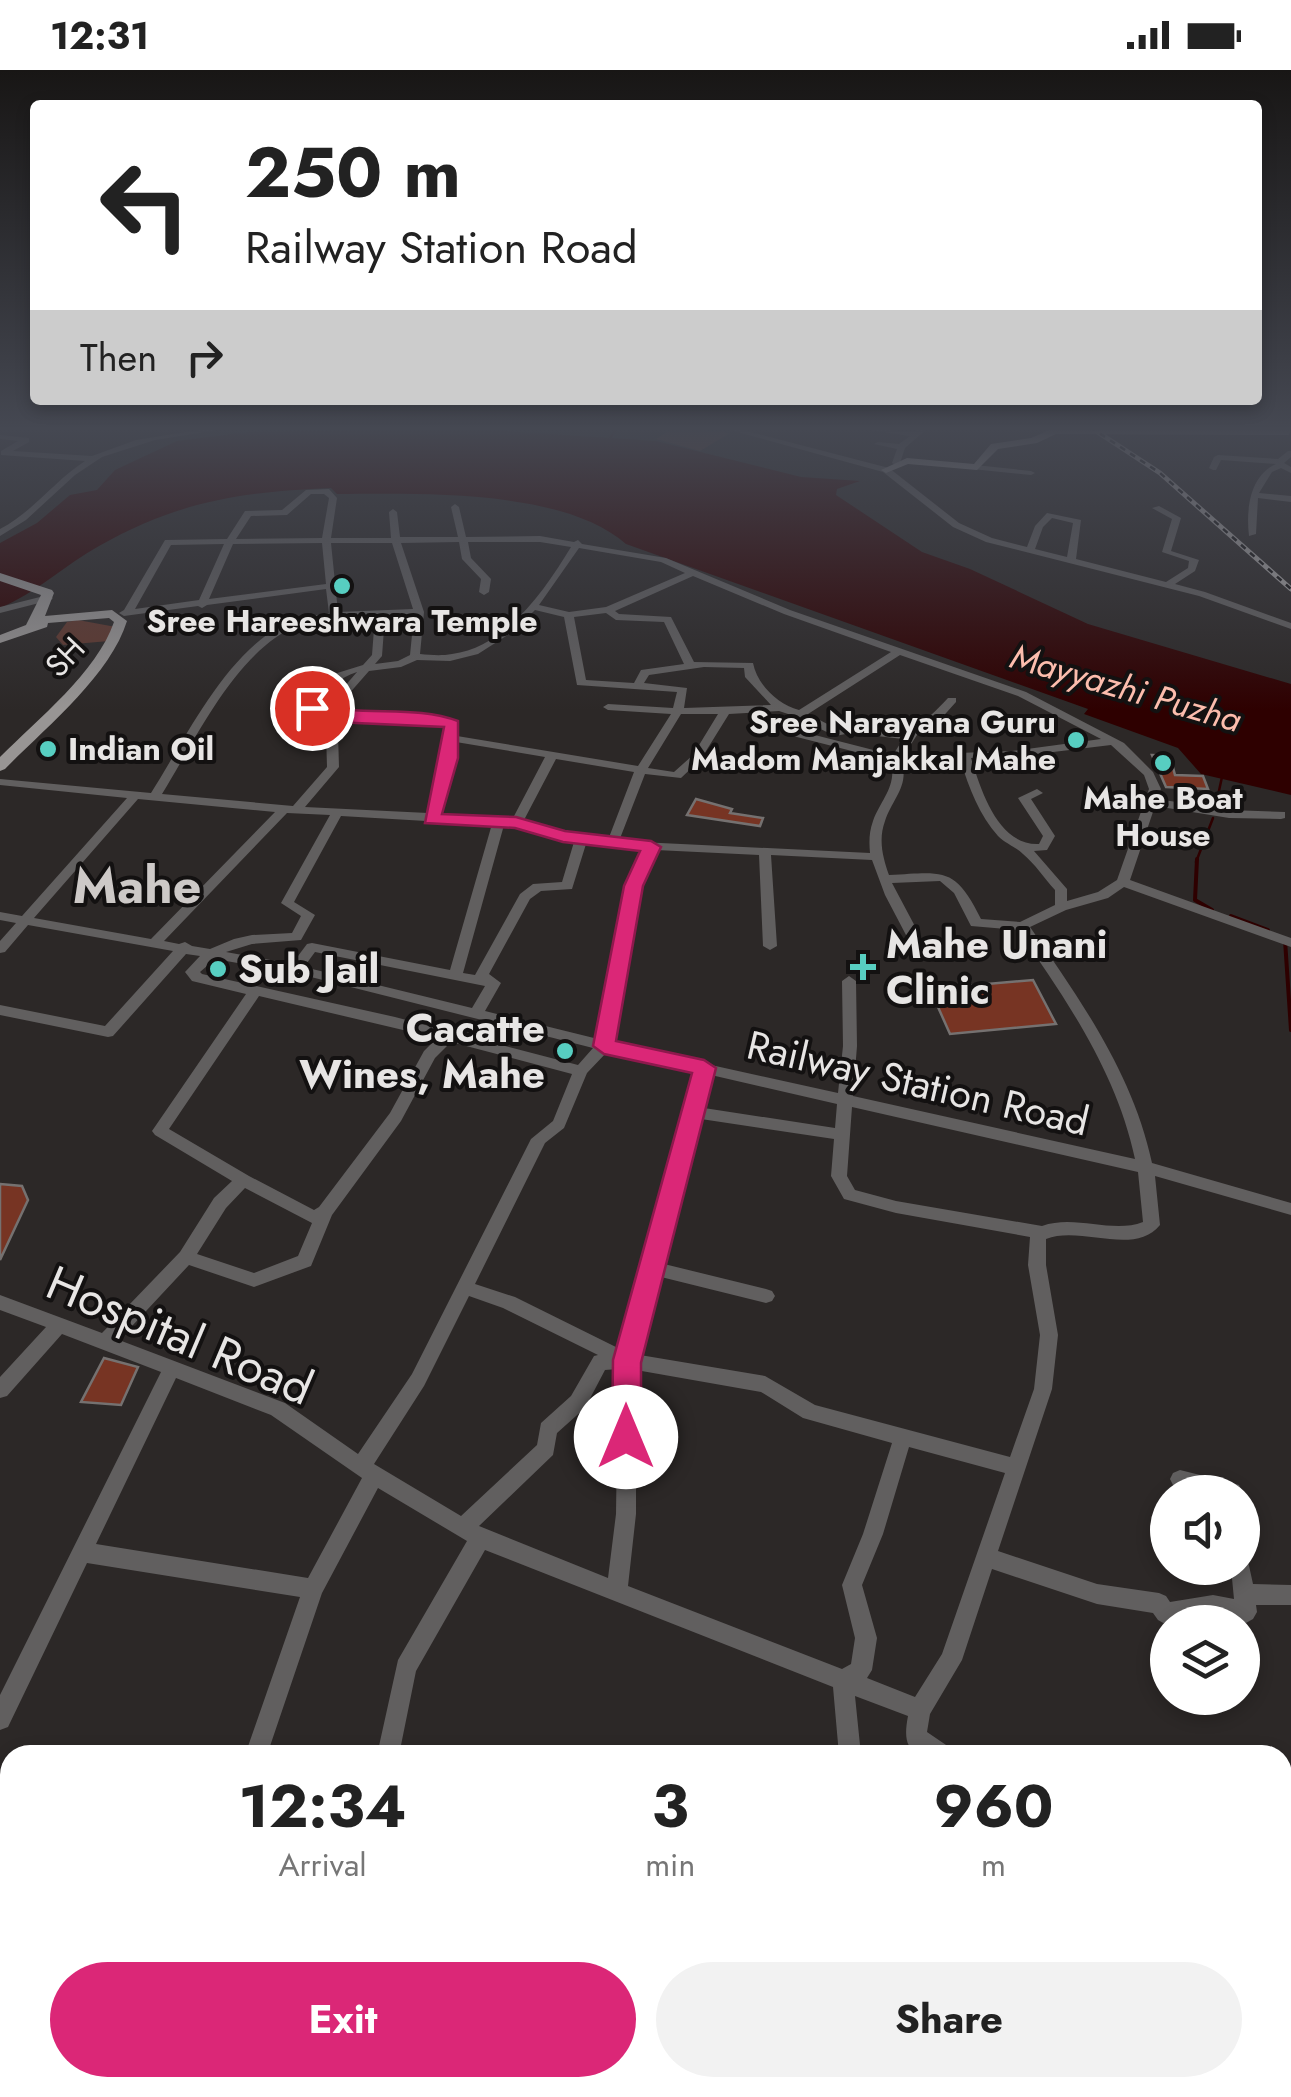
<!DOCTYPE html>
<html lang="en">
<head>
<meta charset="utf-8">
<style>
  body { margin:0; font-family:Jost,sans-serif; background:#f2f2f2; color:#222; height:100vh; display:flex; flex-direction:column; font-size:38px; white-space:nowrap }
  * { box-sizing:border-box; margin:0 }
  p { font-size:32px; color:#767676 }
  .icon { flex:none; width:55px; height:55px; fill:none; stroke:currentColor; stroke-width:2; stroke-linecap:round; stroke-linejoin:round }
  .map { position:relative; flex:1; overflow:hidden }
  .details { position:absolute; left:0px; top:1675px; width:1292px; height:352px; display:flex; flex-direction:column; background:#fff; border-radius:30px 30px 0 0; box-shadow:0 5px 15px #0003 }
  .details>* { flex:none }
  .guide { position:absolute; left:30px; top:30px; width:1232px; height:305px; border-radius:10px; box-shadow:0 5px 15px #0003; background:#fff; color:#222; overflow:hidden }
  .controls { position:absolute; left:1150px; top:1405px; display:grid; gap:20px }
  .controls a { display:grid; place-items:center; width:110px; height:110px; border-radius:50%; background:#fff; box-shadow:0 5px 15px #0003; font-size:50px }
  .pin { position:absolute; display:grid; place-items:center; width:85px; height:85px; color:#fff; margin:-42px; border:5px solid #fff; border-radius:50%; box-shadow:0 2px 10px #0007 }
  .me { position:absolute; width:110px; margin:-55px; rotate:0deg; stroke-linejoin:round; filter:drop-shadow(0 0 8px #0008) }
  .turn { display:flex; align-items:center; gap:35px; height:210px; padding:0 50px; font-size:45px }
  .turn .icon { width:130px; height:130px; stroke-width:2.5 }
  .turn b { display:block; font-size:70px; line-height:85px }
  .then { display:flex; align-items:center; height:95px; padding:0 50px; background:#0003; gap:20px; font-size:38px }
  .eta { display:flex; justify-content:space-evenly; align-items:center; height:170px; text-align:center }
  .eta b { font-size:60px; font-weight:700; line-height:70px }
  .primary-button { display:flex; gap:20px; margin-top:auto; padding:20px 50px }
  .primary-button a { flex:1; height:115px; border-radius:60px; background:#db2777; color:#fff; font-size:40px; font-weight:700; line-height:115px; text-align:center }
  .primary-button a+a { background:#f2f2f2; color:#222 }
  .status { display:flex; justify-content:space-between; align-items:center; height:70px; padding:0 50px; background:#fff; direction:ltr }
  .status svg { height:28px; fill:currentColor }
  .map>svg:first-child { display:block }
</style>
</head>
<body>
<div class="status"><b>12:31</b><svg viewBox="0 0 49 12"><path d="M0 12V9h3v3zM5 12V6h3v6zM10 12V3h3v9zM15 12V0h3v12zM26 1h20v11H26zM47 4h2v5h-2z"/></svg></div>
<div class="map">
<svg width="1291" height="2027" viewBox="0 0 1291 2027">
  <rect width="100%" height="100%" fill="#2c2827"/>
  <g fill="#60382e">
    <path d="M 675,357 L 730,363 L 700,381 L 656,369 Z"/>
    <path d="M 78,550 L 116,557 L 109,571 L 63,575 L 56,567 L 67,552 Z"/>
  </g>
  <path fill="#2e0000" d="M 474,359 L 656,371 L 801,407 L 860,411 L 837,419 L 836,425 L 922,482 L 970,499 L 1088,554 L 1291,614 L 1291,725 L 1201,704 L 1178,678 L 1084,644 L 1088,639 L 626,474 C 562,418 418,424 337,424 L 331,418 C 241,422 179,431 99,476 C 65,495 36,523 0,538 L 0,473 L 37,453 L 70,425 L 97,420 L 115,400 L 177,371 L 248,362 Z"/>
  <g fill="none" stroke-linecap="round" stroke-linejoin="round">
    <g stroke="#2e0000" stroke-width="2.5">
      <path d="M 609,370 L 617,357"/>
      <path d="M 1215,739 L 1222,707"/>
      <path d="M 1196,792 L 1213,748"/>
    </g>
    <g stroke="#2e0000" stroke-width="4">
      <path d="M 1197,789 L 1195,830 L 1212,840"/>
      <path d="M 1231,846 L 1268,860"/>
      <path d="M 1285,870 L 1291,960"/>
    </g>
  </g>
  <g fill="#773423" stroke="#757170" stroke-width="2.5">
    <path d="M 1152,685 L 1170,686 L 1175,705 L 1203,706 L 1208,719 L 1166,717 Z"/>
    <path d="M 696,729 L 732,739 L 730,743 L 763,748 L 760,756 L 687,745 Z"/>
    <path d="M 1033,910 L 1056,954 L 950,964 L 930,919 Z"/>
    <path d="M 0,1114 L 22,1116 L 28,1130 L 0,1190 Z"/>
    <path d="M 104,1288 L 138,1297 L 121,1335 L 81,1332 Z"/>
  </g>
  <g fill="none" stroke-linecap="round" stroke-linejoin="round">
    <g fill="#615f5f" fill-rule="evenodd">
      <path d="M 218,357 L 237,357 L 155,370 L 102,387 L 75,405 L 26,450 L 0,466 L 0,459 C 33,442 54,411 85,391 L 1,385 L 1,381 L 18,371 L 0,369 L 0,365 L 29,368 L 29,372 L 13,381 L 92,386 L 136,370 Z"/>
      <path d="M 719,357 L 731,357 L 889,398 L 959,453 L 992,468 L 1027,477 L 1035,456 L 1047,443 L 1081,450 L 1076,489 L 1166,512 L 1188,498 L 1189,491 L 1162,482 L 1172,449 L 1152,438 L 1159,436 L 1181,448 L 1171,481 L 1199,490 L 1195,501 L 1175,514 L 1205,522 L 1291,553 L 1291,559 L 1199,526 L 986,472 L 953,457 L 883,402 ZM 1052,448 L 1073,453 L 1067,487 L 1035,479 L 1043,457 Z"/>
      <path d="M 849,357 L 915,362 L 921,357 L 929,357 L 905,378 L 900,393 L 896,395 L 892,393 L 897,379 L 874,374 L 878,372 L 899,374 L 910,366 Z"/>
      <path d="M 1288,381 L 1291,381 L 1291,387 L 1284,393 L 1291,397 L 1291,403 L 1281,398 L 1272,402 L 1259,423 L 1291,426 L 1291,432 L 1258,428 L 1256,464 L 1249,466 C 1246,441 1249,406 1276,394 L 1221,390 L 1216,400 L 1213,400 L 1209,398 L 1214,387 L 1218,385 L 1278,389 Z"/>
      <path d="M 975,395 L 1031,401 L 1035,403 L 1031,405 L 972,399 L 971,397 Z"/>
      <path d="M 329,419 L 337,428 L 331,468 L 391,468 L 389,442 L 393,439 L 397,442 L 400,467 L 458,467 L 451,437 L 455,434 L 459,437 L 466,467 L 540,466 L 574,472 L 578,470 L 582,474 L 666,488 L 790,540 L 1026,622 L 1124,673 L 1153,702 L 1161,719 L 1157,729 L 1229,740 L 1285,742 L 1285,748 L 1281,749 L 1229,748 L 1155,736 L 1130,810 L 1291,868 L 1291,877 L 1124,817 L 1108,828 L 1066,840 L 1030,857 C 1081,931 1133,1004 1152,1093 L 1291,1133 L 1291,1145 L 1155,1106 L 1160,1155 C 1134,1187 1081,1155 1046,1169 L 1046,1195 L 1058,1265 L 1052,1319 L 998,1481 L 1097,1514 L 1159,1523 L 1166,1526 L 1170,1532 L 1213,1525 L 1234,1529 L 1231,1498 L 1242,1498 L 1242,1489 L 1248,1491 L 1253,1514 L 1291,1515 L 1291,1535 L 1256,1535 L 1257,1542 L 1253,1549 L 1246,1553 L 1213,1545 L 1165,1554 L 1158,1550 L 1153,1543 L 1097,1534 L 992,1499 L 962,1590 L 930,1644 L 927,1662 L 949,1677 L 952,1685 C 918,1685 900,1687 908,1646 L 855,1626 L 861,1685 L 839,1685 L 833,1617 L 485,1480 L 416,1601 L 399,1685 L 377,1685 L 398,1590 L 467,1471 L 378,1418 L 322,1523 L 267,1685 L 245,1685 L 300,1527 L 87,1493 L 8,1657 L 0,1660 L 0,1625 L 161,1302 L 62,1264 L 7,1326 L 0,1328 L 0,1307 L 46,1257 L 0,1240 L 0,1225 L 102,1263 L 180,1182 L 214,1128 L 232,1111 L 155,1065 L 152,1061 L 246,924 L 192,911 L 185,902 L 200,886 L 186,884 L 113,966 L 108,967 L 0,945 L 0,935 L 105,956 L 173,881 L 28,855 L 5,882 L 0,883 L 0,871 L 16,853 L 0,850 L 0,842 L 22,846 L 127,728 L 0,715 L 0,709 L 151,723 C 184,671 219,597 271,562 C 288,550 308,546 329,543 L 326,519 L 207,535 L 202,538 L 198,536 L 124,546 L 119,543 L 124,540 L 165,470 L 227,469 L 245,441 L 282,440 L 306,420 ZM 311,424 L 324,424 L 329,428 L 322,468 L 236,469 L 251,446 L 287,445 ZM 459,472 L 462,489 L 481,509 L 479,522 L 484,525 L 489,522 L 491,509 L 471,488 L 468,472 L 540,472 L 571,477 C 545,520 506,577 452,584 C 441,586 431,585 420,584 L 424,542 L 401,473 ZM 322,473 L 326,514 L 209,529 L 233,474 ZM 331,473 L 392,473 L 413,539 L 338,542 ZM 224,474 L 199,530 L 135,539 L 171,475 ZM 579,478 L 661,492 L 685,503 L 606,537 L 569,542 L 539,535 ZM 693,506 L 784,544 L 891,582 L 799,640 C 777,634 757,614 753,593 L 694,592 L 671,547 L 619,544 L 615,541 ZM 535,540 L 564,547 L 577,615 L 677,622 L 673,638 L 608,634 L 603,637 L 608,640 L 671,644 L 638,696 L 457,666 L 456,652 L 418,646 L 355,645 L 333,642 L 369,601 L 401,597 L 417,590 L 450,591 L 478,584 L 514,561 ZM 606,543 L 616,550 L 664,552 L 684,594 L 641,600 L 634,613 L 586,610 L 574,547 ZM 414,545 L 410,585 L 398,591 L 375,594 L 382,586 L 385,546 ZM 375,546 L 372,585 L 363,595 L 334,604 L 320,615 L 305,635 L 319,645 L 326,663 L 327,697 L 293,736 L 162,724 C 196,669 236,581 298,555 C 321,546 350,547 375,546 ZM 900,585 L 1018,626 L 1101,669 L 1012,681 L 904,685 L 917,665 L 938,652 L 956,632 L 956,628 L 948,628 C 895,686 895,647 837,659 L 808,644 ZM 704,597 L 744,598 L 745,607 L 771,635 L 684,638 L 687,618 L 644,613 L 649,605 ZM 357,602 L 324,640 L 316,634 C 328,619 338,608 357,602 ZM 779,641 L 794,646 L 793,666 L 891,691 C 897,717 881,729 873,751 C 869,762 869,772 870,783 L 619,771 L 645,704 L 681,708 L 701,689 L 729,644 ZM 681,644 L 718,644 L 693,685 L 674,702 L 648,698 ZM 331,649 L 446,656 L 444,688 L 428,743 L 305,737 L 339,697 L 338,663 ZM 804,651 L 835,666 L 851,663 L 903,669 L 893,685 L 803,662 ZM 456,672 L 545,687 L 513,748 L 440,744 L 456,688 ZM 1111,675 L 1144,705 L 1149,719 L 1117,810 L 1098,822 L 1067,831 L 1067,819 L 1034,781 L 1047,780 L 1055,766 L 1031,729 L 1043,723 L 1037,719 L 1018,728 L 1043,766 L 1039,774 C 998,776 981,720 971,688 L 1012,687 ZM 556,689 L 634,702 L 608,770 L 565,764 L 524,750 ZM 960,689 C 968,715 979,745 998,766 C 1006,774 1016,777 1023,784 C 1035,794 1044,808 1055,820 L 1055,835 L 1020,852 L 981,849 C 955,796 944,802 889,805 C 883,788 878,770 885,751 C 892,729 909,717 902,692 ZM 138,729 L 275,742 L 151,869 L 34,848 ZM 287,743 L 330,745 L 281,833 L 301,846 L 292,863 L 252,865 L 234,869 L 210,879 L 192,876 L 185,872 L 179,874 L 164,871 ZM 341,746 L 426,751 L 432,754 L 437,751 L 492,754 L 450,900 L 312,873 L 307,874 L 292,894 L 226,882 L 252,874 L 301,870 L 315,845 L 294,832 ZM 504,755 L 516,756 L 574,772 L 562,812 L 533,814 L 520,824 L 475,905 L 463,903 ZM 586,774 L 644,779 L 628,816 L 598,969 L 485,941 L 501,913 L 489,904 L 530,829 L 541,821 L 572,819 ZM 656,780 L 759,785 L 763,876 L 770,880 L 777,876 L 771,785 L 872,790 L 885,825 L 906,865 L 911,866 L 918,862 L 892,813 L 940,811 L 954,823 L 971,856 L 1018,860 C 1067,931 1117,1003 1135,1089 L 853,1026 L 857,976 L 856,911 L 849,906 L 842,911 L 843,976 L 838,1023 L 612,973 L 640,816 ZM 315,882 L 485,916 L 472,938 L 304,897 ZM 215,889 L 295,903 L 593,978 L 578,995 L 395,947 L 202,904 L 200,902 ZM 259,926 L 437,968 L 424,981 L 390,1043 L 319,1137 L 314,1140 L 249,1106 L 169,1059 ZM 451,972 L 572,1004 L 553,1051 L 531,1069 L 412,1304 L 358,1384 L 285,1333 L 119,1270 L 189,1195 L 254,1217 L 311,1196 L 332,1145 L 401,1051 L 435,988 ZM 607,982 L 697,1002 L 635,1220 L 624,1281 L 515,1227 L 475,1214 L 545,1073 L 564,1058 L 587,1003 ZM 711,1005 L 837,1034 L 835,1058 L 704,1038 ZM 852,1037 L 1138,1102 L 1143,1152 C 1112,1164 1075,1144 1042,1156 L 896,1131 L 855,1120 L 847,1106 ZM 701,1049 L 834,1069 L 831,1106 L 844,1129 L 896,1143 L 1030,1167 L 1028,1195 L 1040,1265 L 1034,1319 L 1010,1387 L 815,1335 L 765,1306 L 640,1285 L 657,1206 L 766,1233 L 772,1231 L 775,1226 L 772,1221 L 766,1219 L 660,1193 ZM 245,1118 L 312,1153 L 298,1186 L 254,1203 L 197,1184 L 226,1138 ZM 469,1226 L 503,1238 L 598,1285 L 594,1286 L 571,1326 L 541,1353 L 537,1375 L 461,1446 L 374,1394 L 424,1316 ZM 618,1299 L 616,1444 L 608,1508 L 479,1456 L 553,1385 L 557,1363 L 585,1338 L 605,1300 ZM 636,1300 L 761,1322 L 803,1348 L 892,1373 L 863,1464 L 842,1515 L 855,1568 L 851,1594 L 842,1599 L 628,1516 L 636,1444 ZM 176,1308 L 271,1345 L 362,1408 L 308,1508 L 96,1474 ZM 909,1377 L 1005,1403 L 942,1584 L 915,1627 L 867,1608 L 872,1600 L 877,1568 L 862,1515 L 883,1464 Z"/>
      <path d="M 48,525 L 53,528 L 51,530 L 0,543 L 0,537 Z"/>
      <path d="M 1180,1400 L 1232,1413 L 1239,1415 L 1242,1422 C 1219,1423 1196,1424 1173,1415 L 1170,1409 L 1173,1403 Z"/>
      <path d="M 0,1743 L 10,1745 L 10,1769 L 0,1767 Z"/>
      <path d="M 1282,1770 L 1291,1771 L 1291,1795 L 1282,1794 Z"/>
      <path d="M 10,2006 L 10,2018 L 25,2018 L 23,2027 L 0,2027 L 3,2009 Z"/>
      <path d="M 142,2018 L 168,2018 L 166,2027 L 140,2027 Z"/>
      <rect x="345" y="2018" width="26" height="9"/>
      <rect x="785" y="2018" width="26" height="9"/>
      <path d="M 990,2018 L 1016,2018 L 1019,2027 L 993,2027 Z"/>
      <path d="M 1092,2018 L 1118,2018 L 1121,2027 L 1095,2027 Z"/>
    </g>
    <g fill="#989594" fill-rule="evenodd">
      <path d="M 1284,357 L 1291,357 L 1289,365 L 1056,364 L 1037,373 L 998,379 L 977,400 L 908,394 L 886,403 L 881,400 L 907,388 L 974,394 L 991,374 L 1031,368 L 1054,358 L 1282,360 Z"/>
      <path d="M 0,503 L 52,520 L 54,523 L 45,546 L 112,540 L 127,551 C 110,606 45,658 5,699 L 0,701 L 0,687 C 37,650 97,602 114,552 L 109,548 L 48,553 L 47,557 L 0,573 L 0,565 L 26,555 L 41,525 L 0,511 Z"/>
    </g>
    <defs>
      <path id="rail" d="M 1090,357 L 1160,403 L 1291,519"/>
    </defs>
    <use href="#rail" stroke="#a9a6a5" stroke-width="5"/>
    <use href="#rail" stroke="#131111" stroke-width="2.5" stroke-dasharray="6" stroke-linecap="butt"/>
  </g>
  <linearGradient id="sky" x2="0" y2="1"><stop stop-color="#181615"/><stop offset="0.56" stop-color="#454852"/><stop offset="1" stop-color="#454852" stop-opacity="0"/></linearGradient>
  <rect width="1291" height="641" fill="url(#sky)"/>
  <path fill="#db2777" stroke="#8e194d" stroke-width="2.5" d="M 312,633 C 362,648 412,634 458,651 L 458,688 L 442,744 L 516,747 L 565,761 L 651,771 L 661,777 L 643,816 L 616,971 L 704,990 L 716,998 L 641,1293 L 641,1367 L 637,1377 L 626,1380 L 616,1377 L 612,1367 L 613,1290 L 692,1003 L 604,984 L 593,976 L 624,816 L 640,781 L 563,772 L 515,758 L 425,753 L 444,657 L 334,652 L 306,641 L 303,638 Z"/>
  <g fill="#57cec1" stroke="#131111" stroke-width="4">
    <circle cx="342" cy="516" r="10"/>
    <circle cx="1076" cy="670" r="10"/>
    <circle cx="48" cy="679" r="10"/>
    <circle cx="1163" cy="693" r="10"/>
    <path d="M858 882h10v10h10v10h-10v10h-10v-10h-10v-10h10z"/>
    <circle cx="218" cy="899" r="10"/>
    <circle cx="565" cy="981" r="10"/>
  </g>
  <g text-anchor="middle" stroke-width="8" stroke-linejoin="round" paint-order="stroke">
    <g font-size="32" font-weight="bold" fill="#e7e5e4" stroke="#131111">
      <text x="342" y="562">Sree Hareeshwara Temple</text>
      <text x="1056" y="663" text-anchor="end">Sree Narayana Guru<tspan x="1056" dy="37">Madom Manjakkal Mahe</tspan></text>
      <text x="68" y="690" text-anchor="start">Indian Oil</text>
      <text x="1163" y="739">Mahe Boat<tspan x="1163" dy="37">House</tspan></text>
    </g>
    <g font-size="32" fill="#e7e5e4" stroke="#131111">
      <text transform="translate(65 587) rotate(-47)" y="11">SH</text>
    </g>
    <g font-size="35" font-style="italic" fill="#fcbdad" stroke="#131111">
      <text transform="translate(1126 618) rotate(16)" y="12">Mayyazhi Puzha</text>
    </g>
    <g font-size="40" font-weight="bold" fill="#e7e5e4" stroke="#131111" text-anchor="start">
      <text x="886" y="888">Mahe Unani<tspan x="886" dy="46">Clinic</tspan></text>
      <text x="238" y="913">Sub Jail</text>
      <text x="545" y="972" text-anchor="end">Cacatte<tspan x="545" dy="46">Wines, Mahe</tspan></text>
    </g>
    <g font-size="40" fill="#e7e5e4" stroke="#131111">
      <text transform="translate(918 1013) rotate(13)" y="14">Railway Station Road</text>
    </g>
    <g font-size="48" fill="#e7e5e4" stroke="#131111">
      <text transform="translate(180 1265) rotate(23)" y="17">Hospital Road</text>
    </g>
    <g font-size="50" font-weight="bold" fill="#cdc9c7" stroke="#131111">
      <text x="137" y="833">Mahe</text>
    </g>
  </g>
</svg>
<div class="controls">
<a><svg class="icon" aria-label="sound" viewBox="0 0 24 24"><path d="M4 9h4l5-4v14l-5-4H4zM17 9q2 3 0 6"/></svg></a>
<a><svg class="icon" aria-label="layers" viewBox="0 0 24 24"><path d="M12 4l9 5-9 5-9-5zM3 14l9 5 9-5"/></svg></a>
</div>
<div class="pin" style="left:312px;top:638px;background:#d93025"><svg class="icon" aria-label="arrive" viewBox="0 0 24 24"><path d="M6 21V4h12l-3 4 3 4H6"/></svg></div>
<svg class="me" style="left:626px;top:1367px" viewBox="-20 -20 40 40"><circle r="19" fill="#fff"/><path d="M0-13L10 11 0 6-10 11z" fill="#db2777"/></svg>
<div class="guide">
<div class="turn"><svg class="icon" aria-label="left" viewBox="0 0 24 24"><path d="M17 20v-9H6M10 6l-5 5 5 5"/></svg><div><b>250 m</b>Railway Station Road</div></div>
<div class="then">Then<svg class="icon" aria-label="right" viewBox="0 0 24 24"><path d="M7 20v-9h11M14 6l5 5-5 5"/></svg></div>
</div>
<section class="details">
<div class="eta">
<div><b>12:34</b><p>Arrival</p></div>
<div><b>3</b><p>min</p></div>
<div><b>960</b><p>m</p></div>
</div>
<div class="primary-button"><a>Exit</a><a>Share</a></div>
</section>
</div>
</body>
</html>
